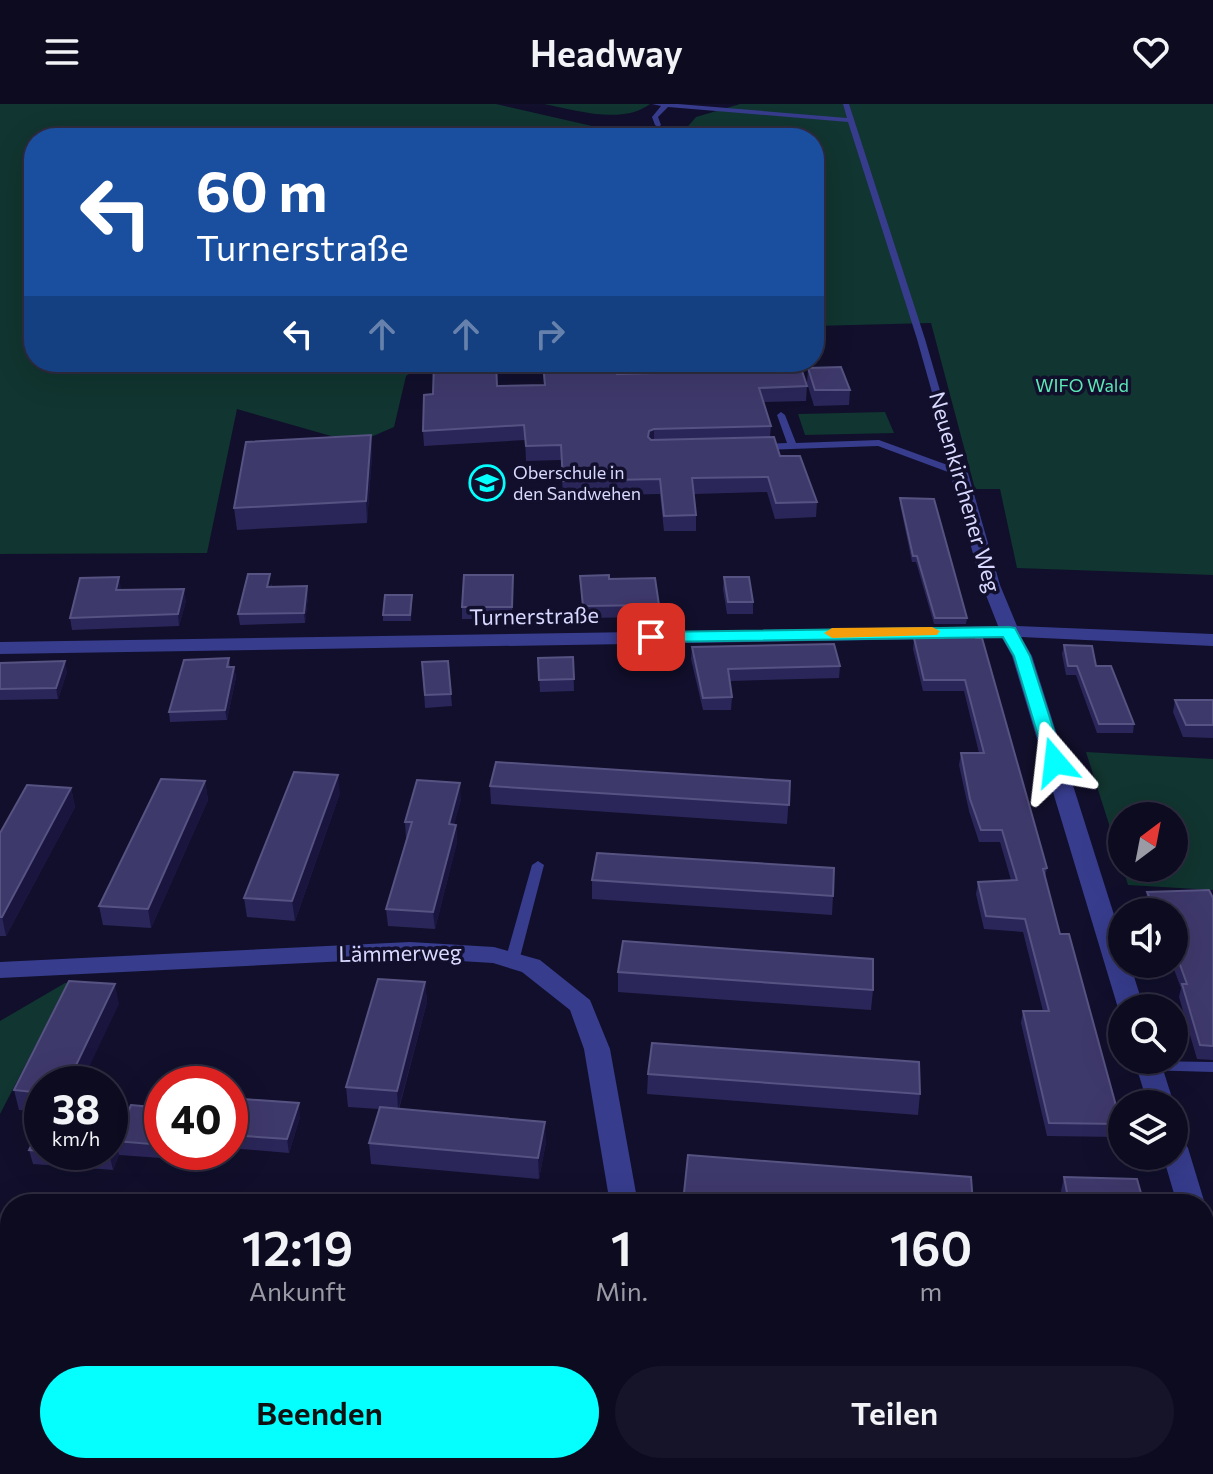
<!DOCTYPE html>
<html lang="de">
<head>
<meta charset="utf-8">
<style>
  body { margin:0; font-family:Commissioner,sans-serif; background:#161429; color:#f1f3f6; height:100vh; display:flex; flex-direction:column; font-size:30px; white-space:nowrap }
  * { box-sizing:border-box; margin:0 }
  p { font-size:26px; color:#9a9ba5 }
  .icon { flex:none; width:44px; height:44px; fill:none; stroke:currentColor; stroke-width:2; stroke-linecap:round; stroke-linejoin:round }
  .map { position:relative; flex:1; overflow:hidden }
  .panel { position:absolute; left:0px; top:1090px; width:1214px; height:280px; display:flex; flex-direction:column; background:#0d0b20; border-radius:32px 32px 0 0; box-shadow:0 8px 32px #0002,0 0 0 2px #2d2b3e }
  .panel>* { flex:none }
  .guide { position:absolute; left:24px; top:24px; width:800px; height:244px; border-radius:32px; box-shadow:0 8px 32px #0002,0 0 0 2px #2d2b3e; background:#1a4fa0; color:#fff; overflow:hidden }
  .needle { width:52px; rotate:32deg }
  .fabs { position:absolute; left:1108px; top:698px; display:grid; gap:16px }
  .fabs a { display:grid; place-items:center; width:80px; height:80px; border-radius:50%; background:#0d0b20; box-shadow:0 8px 32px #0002,0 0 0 2px #2d2b3e; font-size:40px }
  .speed { position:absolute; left:24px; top:962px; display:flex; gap:16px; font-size:40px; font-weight:700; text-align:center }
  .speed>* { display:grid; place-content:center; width:104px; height:104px; border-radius:50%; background:#0d0b20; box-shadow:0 8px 32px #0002,0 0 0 2px #2d2b3e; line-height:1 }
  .speed small { font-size:20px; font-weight:400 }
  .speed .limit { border:12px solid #d22; background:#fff; color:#111 }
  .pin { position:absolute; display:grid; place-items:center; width:68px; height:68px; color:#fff; margin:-34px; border-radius:16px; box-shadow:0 4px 12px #0006 }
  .me { position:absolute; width:88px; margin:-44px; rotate:343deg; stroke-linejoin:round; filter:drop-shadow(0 0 6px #0008) }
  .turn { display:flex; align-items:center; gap:28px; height:168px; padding:0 40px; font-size:36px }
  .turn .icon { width:104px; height:104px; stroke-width:2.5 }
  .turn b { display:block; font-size:56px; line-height:68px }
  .lanes { display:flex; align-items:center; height:76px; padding:0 40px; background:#0003; justify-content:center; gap:40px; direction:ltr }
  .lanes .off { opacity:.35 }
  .eta { display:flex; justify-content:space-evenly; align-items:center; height:136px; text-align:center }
  .eta b { font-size:48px; font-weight:600; line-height:56px }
  .button { display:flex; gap:16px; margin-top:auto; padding:16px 40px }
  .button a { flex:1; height:92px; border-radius:48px; background:#04fffe; color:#111; font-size:32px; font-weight:600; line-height:92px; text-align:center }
  .button a+a { background:#161429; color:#f1f3f6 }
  header { display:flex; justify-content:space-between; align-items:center; height:104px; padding:0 40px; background:#0d0b20; font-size:36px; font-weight:600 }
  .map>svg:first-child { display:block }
</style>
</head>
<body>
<header><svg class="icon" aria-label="menu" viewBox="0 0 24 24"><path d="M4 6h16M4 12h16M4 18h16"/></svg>Headway<svg class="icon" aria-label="heart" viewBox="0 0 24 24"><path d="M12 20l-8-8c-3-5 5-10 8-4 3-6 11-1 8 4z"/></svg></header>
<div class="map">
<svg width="1213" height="1370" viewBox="0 0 1213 1370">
  <rect width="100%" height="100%" fill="#110f2b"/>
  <g fill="#113530">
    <path d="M 0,0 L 496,0 L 592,22 L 601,31 L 683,28 L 696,13 L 740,0 L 1213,0 L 1213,471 L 1017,464 L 1000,385 L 975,385 L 931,219 L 814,222 L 814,34 L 34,34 L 34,258 L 475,258 L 421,262 L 406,272 L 394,323 L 364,336 L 345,336 L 237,305 L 207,449 L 0,450 Z"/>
    <path d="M 544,0 L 650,0 C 623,21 574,6 544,0 Z"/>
    <path d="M 885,308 L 894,329 L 805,331 L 798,310 Z"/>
    <path d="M 1086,648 L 1213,655 L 1213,786 L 1128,781 L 1123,764 L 1174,764 L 1174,712 L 1122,712 L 1122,761 Z"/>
    <path d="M 73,878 L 57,900 L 0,1010 L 0,917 L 65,879 Z"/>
  </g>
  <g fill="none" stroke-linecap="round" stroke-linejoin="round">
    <g fill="#373c8d" fill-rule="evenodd">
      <path d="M 652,0 L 678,0 L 847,14 L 843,0 L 849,0 L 925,235 L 964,369 L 962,371 L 956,371 L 878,342 L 763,346 L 758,343 L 763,340 L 787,339 L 777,311 L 781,308 L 785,311 L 796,339 L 879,336 L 953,363 L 917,235 L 848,18 L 668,3 L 658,13 L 661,21 L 658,23 L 655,21 L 652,13 L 661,2 Z"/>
      <path d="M 538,757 L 544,761 L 519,857 L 517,860 L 507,860 L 505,857 L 532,761 Z"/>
      <path d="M 1149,957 L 1213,958 L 1213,968 L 1144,966 L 1142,962 L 1144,958 Z"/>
    </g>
    <g fill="#373c8d" fill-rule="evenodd">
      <path d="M 959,364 L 968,369 L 1000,481 L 1017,522 L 1213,530 L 1213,542 L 1002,532 L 982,481 L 950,369 Z"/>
      <path d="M 410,838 L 494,843 L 540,856 L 590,896 L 610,945 L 638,1100 L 610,1100 L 584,945 L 570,906 L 522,868 L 493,859 L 410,854 L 0,874 L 0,858 Z"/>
      <path d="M 10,1126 L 10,1148 L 0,1150 L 0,1128 Z"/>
      <rect x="1204" y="1230" width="9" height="24"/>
      <path d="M 851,1360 L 883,1360 L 879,1370 L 847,1370 Z"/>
    </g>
    <g fill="#373c8d" fill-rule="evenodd">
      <path d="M 1009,522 L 1016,524 L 1032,552 L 1122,836 L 1122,860 L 1130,860 L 1144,904 L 1122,904 L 1122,910 L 1118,904 L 1012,552 L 1002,534 L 0,550 L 0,538 Z"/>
      <path d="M 1134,956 L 1160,956 L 1174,1000 L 1174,1001 L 1148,1000 Z"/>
      <path d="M 1174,1034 L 1184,1037 L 1188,1044 L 1205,1100 L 1204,1102 L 1177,1100 L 1163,1052 L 1174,1052 Z"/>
      <path d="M 1204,1130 L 1213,1133 L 1213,1182 L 1204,1179 Z"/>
    </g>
  </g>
  <g fill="#2b2659">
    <path d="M 542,258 L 615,258 L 617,270 L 732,267 L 732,258 L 807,282 L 806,297 L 764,298 L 771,322 L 770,333 L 780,352 L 817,398 L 816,413 L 775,415 L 767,388 L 694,390 L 696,411 L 696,427 L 664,427 L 660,390 L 563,392 L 561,356 L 526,357 L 525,336 L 424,342 L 423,327 L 497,282 L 544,281 Z"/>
    <path d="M 808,264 L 850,286 L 849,301 L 814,302 L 807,279 Z"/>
    <path d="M 371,331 L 372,352 L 367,419 L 237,426 L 234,404 Z"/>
    <path d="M 900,394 L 967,514 L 966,520 L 934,520 L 916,458 L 912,458 L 900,400 Z"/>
    <path d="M 513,471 L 512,515 L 462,515 L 462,503 Z"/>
    <path d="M 580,472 L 609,475 L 659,501 L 659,513 L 583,514 Z"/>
    <path d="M 724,473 L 753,498 L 753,510 L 727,510 L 723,485 Z"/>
    <path d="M 272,480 L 271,483 L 307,482 L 308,493 L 305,519 L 240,521 L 238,510 Z"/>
    <path d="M 121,484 L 120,486 L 186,497 L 179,522 L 72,526 L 70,514 Z"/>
    <path d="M 412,491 L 411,517 L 383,517 L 383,511 Z"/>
    <path d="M 974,526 L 1047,764 L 1045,773 L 1060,830 L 1121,1020 L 1119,1033 L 1047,1032 L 1021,919 L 1023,907 L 1043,907 L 1023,828 L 984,825 L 976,790 L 978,778 L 1011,776 L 1000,738 L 979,738 L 969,707 L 959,661 L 961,649 L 979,649 L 964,587 L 923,587 L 913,545 L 914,534 L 940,534 L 941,527 Z"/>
    <path d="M 1064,541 L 1096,562 L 1134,620 L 1133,629 L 1097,629 L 1076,571 L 1066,571 L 1062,550 Z"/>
    <path d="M 692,543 L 840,562 L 839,574 L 730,577 L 732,593 L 731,606 L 703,606 L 691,555 Z"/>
    <path d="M 573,553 L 574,587 L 540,588 L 538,554 Z"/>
    <path d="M 229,554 L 230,563 L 234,563 L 236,573 L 227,616 L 170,618 L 169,608 Z"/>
    <path d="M 448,557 L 452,602 L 425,604 L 422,558 Z"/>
    <path d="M 0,559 L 67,568 L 58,595 L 0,596 Z"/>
    <path d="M 1175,596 L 1213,596 L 1213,634 L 1183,633 L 1173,608 Z"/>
    <path d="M 205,677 L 208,696 L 151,824 L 103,821 L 99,802 Z"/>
    <path d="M 790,677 L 787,720 L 491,700 L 490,682 Z"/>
    <path d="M 71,684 L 75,703 L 6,832 L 0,832 L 0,729 Z"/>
    <path d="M 340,689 L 295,817 L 247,813 L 244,794 Z"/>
    <path d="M 461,695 L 454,720 L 456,721 L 457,738 L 435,825 L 388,822 L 386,805 L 406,735 L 405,718 Z"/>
    <path d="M 592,776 L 833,792 L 832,811 L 592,795 Z"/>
    <path d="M 1147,788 L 1213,794 L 1213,956 L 1197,955 L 1179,893 L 1181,884 L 1172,860 L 1174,860 L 1174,808 L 1148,808 L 1145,801 Z"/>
    <path d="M 618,868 L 873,886 L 871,906 L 618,888 Z"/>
    <path d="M 425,878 L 427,898 L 399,1005 L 546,1038 L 539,1075 L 371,1060 L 369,1039 L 379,1005 L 348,1003 L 346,983 Z"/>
    <path d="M 119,900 L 42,980 L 42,1008 L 19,1006 L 14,986 Z"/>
    <path d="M 648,970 L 920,990 L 918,1011 L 647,990 Z"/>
    <path d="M 230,994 L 300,1013 L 289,1049 L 230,1044 Z"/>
    <path d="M 162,1004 L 162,1048 L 205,1048 L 202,1057 L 119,1051 L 113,1066 L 33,1060 L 29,1046 L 42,1019 L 42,1048 L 110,1048 L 125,1015 Z"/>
    <path d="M 1064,1073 L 1144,1100 L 1064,1100 L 1061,1087 Z"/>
    <path d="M 684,1089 L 973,1100 L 684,1100 Z"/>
    <path d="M 35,1360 L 108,1360 L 104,1370 L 38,1370 Z"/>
    <path d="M 277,1360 L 343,1360 L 340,1370 L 322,1370 L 278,1366 Z"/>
    <path d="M 941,1360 L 1018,1360 L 1016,1370 L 941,1362 Z"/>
    <path d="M 1109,1360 L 1184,1360 L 1182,1368 L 1184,1370 L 1119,1370 Z"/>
  </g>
  <g fill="#19153f">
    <path d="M 654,325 L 654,340 L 649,342 L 649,327 Z"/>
    <path d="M 371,331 L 372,352 L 367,419 L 366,397 Z"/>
    <path d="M 119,473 L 121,484 L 118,498 L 116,486 Z"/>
    <path d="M 307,482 L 308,493 L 305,519 L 304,509 Z"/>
    <path d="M 184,485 L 186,497 L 179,522 L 178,510 Z"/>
    <path d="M 65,557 L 67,568 L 58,595 L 56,584 Z"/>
    <path d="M 234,563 L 236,573 L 227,616 L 225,606 Z"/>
    <path d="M 338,671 L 340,689 L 295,817 L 292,797 Z"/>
    <path d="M 205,677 L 208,696 L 151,824 L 148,805 Z"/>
    <path d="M 460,679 L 461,695 L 450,737 L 449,720 Z"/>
    <path d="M 71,684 L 75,703 L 6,832 L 2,813 Z"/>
    <path d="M 456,721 L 457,738 L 435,825 L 433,808 Z"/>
    <path d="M 425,878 L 427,898 L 398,1007 L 397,987 Z"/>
    <path d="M 115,880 L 119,900 L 81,980 L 67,980 Z"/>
    <path d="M 299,999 L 300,1013 L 289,1049 L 287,1035 Z"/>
    <path d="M 545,1018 L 546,1038 L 539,1075 L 538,1054 Z"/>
    <path d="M 116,1037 L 119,1051 L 113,1066 L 110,1053 Z"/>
    <path d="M 200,1048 L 205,1048 L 202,1057 Z"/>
    <path d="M 95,1360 L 108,1360 L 104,1370 L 97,1370 Z"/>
    <path d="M 339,1360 L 343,1360 L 340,1370 Z"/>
    <path d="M 1179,1360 L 1184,1360 L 1182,1370 L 1176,1362 Z"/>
  </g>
  <g fill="#3e396b" stroke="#565282" stroke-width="2">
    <path d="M 434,258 L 496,258 L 497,282 L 545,281 L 543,258 L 615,258 L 617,270 L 735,267 L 732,258 L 799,258 L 807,282 L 759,284 L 771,322 L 654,325 L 649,327 L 648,333 L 651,336 L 774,333 L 780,352 L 800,352 L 817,398 L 776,399 L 768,373 L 692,374 L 696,411 L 664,412 L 660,375 L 563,377 L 561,341 L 526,342 L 524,321 L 423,327 L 424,291 L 433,290 Z"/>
    <path d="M 841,263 L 850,286 L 815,286 L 808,264 Z"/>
    <path d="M 371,331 L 366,397 L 234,404 L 246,338 Z"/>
    <path d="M 900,394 L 934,395 L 967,514 L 935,514 L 917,452 L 913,452 Z"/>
    <path d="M 248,470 L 270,470 L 267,483 L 307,482 L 304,509 L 238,510 Z"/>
    <path d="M 464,471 L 513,471 L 512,503 L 462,503 Z"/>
    <path d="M 609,471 L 609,475 L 655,474 L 659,501 L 583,502 L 580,472 Z"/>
    <path d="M 119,473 L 116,486 L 184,485 L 178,510 L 70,514 L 80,474 Z"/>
    <path d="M 724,473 L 749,473 L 753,498 L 728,498 Z"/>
    <path d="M 385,491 L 412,491 L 410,511 L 383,511 Z"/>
    <path d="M 974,526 L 976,534 L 982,534 L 1047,764 L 1043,765 L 1060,830 L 1069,830 L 1121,1020 L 1049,1019 L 1023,907 L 1049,907 L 1025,815 L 986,812 L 978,778 L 1017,776 L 1002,726 L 981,726 L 970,695 L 961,649 L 984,649 L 965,576 L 924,576 L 914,534 L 943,534 L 941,527 Z"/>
    <path d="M 834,540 L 840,562 L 728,565 L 732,593 L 703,594 L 692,543 Z"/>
    <path d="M 1064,541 L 1092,542 L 1096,562 L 1111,562 L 1134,620 L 1099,620 L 1077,562 L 1068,562 Z"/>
    <path d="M 573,553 L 574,575 L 539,576 L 538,554 Z"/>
    <path d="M 229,554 L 227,563 L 234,563 L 225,606 L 169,608 L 184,556 Z"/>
    <path d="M 65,557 L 56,584 L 0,585 L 0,559 Z"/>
    <path d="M 448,557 L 451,590 L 425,591 L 422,558 Z"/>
    <path d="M 1175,596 L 1213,596 L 1213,621 L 1186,621 Z"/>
    <path d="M 496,658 L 790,677 L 789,701 L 490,682 Z"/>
    <path d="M 294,668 L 338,671 L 292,797 L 244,794 Z"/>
    <path d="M 161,675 L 205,677 L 148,805 L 99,802 Z"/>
    <path d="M 417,676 L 460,679 L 449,720 L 456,721 L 433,808 L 386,805 L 412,718 L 405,718 Z"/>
    <path d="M 27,681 L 71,684 L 2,813 L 0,813 L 0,729 Z"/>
    <path d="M 597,749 L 834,764 L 833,792 L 592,776 Z"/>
    <path d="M 1209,786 L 1213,794 L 1213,942 L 1200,941 L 1182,880 L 1187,880 L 1174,844 L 1174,808 L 1156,808 L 1147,788 Z"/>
    <path d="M 623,837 L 873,855 L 873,886 L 618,868 Z"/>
    <path d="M 378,875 L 425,878 L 397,987 L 346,983 Z"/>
    <path d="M 69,877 L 115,880 L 67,980 L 42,980 L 42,989 L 14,986 Z"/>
    <path d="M 652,939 L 919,958 L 920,990 L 648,970 Z"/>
    <path d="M 230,994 L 299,999 L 287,1035 L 230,1031 Z"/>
    <path d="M 131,1001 L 162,1004 L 162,1041 L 116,1037 L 110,1053 L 50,1048 L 110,1048 L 110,1014 L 125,1015 Z"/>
    <path d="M 380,1003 L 545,1018 L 538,1054 L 369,1039 Z"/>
    <path d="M 42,1019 L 42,1047 L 29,1046 Z"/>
    <path d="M 688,1051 L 971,1073 L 973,1100 L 829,1100 L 684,1089 Z"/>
    <path d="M 1064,1073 L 1137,1075 L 1144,1100 L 1100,1100 L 1099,1095 L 1068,1094 Z"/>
    <path d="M 632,1360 L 669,1360 L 665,1370 L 628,1370 Z"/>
    <path d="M 733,1360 L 770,1360 L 767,1370 L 729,1370 Z"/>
    <path d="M 1126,1360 L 1179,1360 L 1176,1362 L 1184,1370 L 1136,1370 Z"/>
  </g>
  <path fill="#04fffe" stroke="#03a6a5" stroke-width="2" d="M 1009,523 L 1015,524 L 1030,552 L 1064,658 L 1061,662 L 1049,662 L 1046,658 L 1014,552 L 1003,533 L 651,538 L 643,533 L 651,528 Z"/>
  <path fill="#f59e0b" d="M 932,523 L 940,527 L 937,531 L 832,534 L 824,529 L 832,524 Z"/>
  <defs>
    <symbol id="school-ring" viewBox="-11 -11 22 22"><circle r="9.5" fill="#110f2b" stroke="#04fffe" stroke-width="1.5"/><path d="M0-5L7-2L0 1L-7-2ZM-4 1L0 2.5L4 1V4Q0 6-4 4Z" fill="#04fffe"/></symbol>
  </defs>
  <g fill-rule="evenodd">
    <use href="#school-ring" x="467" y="359" width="40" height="40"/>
  </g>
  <g text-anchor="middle" stroke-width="7" stroke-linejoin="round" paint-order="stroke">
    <g font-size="18" fill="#5be8b6" stroke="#110f2b">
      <text x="1082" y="288">WIFO Wald</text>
    </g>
    <g font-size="18" fill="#d9d8ff" stroke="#110f2b" text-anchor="start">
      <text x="513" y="375">Oberschule in<tspan x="513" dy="21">den Sandwehen</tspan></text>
    </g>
    <g font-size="22" fill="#d9d8ff" stroke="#110f2b">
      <text transform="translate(965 388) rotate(74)" y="8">Neuenkirchener Weg</text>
      <text transform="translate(534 512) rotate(-1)" y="8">Turnerstraße</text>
      <text transform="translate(400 849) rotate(-1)" y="8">Lämmerweg</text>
    </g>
  </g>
</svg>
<div class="fabs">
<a><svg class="needle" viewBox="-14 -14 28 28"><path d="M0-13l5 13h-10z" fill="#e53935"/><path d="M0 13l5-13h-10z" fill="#9a9ba5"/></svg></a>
<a><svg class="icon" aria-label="sound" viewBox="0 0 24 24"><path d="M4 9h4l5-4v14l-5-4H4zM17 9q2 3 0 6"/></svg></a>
<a><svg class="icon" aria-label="search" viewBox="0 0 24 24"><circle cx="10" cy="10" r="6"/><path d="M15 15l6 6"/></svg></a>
<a><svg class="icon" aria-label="layers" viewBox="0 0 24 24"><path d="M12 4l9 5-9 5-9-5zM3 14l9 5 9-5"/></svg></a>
</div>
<div class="speed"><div>38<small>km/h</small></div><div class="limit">40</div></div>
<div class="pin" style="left:651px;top:533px;background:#d93025"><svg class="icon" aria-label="arrive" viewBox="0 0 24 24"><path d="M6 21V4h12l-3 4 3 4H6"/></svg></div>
<svg class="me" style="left:1055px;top:658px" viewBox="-20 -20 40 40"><path d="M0-17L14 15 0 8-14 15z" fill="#04fffe" stroke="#fff" stroke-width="4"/></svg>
<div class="guide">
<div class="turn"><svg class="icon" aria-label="left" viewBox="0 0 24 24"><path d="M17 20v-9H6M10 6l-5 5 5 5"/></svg><div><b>60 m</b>Turnerstraße</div></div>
<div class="lanes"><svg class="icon" aria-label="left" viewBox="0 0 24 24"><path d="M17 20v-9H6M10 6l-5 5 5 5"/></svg><svg class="icon off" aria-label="ahead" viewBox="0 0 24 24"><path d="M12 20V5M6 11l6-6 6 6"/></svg><svg class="icon off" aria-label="ahead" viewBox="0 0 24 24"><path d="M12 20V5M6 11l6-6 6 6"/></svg><svg class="icon off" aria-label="right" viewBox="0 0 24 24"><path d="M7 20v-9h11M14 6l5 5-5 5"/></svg></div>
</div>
<section class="panel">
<div class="eta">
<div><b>12:19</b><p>Ankunft</p></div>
<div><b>1</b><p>Min.</p></div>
<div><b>160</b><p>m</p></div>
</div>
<div class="button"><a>Beenden</a><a>Teilen</a></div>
</section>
</div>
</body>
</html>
